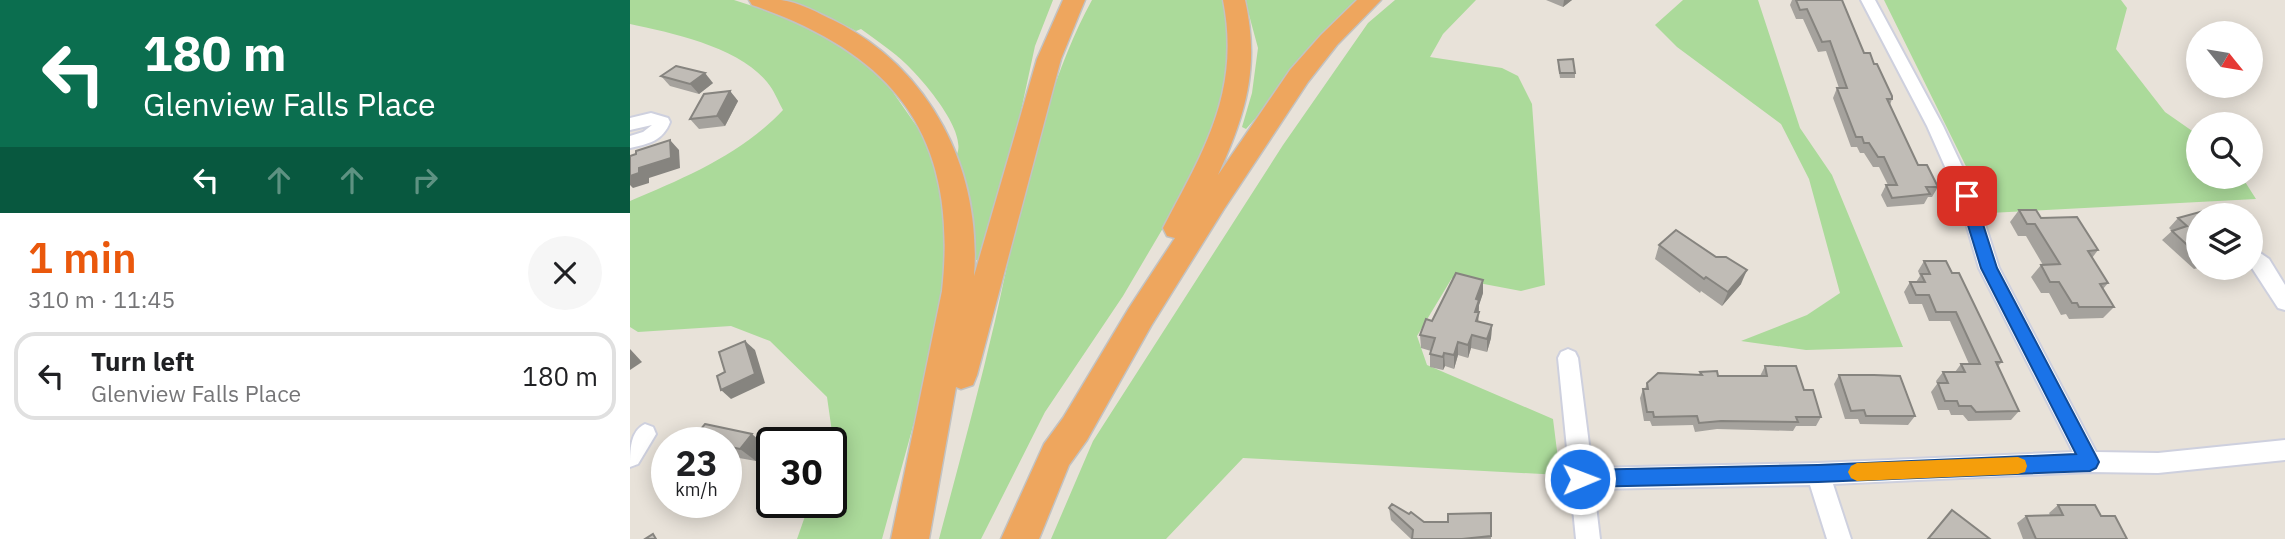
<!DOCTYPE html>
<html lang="en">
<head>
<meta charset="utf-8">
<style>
  body { margin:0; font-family:"IBM Plex Sans",sans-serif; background:#f6f6f6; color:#202124; height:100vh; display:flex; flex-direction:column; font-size:26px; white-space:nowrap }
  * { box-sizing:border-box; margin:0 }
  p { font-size:23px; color:#757577 }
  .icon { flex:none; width:38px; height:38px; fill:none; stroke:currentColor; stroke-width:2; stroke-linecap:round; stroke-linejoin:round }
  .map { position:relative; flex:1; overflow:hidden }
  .sheet { display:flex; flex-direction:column; background:#fff; width:630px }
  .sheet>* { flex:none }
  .top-card { background:#0b6e4f; color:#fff; overflow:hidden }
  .needle { width:46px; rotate:120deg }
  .fabs { position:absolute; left:1556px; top:21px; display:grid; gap:14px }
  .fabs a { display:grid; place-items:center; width:77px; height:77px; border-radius:50%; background:#fff; box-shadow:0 4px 18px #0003; font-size:35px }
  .speed { position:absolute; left:21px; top:427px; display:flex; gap:14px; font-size:35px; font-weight:700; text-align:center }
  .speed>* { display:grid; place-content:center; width:91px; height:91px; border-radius:50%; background:#fff; box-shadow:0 4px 18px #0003; line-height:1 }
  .speed small { font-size:18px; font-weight:400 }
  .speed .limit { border:4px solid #111; border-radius:10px; background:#fff; color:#111 }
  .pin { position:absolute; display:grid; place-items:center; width:60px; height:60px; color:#fff; margin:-30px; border-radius:14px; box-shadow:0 4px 10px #0006 }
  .me { position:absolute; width:77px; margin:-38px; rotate:89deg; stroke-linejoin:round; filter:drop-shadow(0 0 5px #0008) }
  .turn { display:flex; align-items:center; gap:24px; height:147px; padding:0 28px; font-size:32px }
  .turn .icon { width:91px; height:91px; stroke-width:2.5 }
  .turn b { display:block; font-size:49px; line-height:60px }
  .lanes { display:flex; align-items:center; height:66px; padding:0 28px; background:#0003; justify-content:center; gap:35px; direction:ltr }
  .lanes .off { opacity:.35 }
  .round { display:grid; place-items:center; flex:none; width:74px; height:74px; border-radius:37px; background:#f6f6f6 }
  .headline { display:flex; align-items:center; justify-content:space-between; height:119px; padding:0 28px }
  h1 { font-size:42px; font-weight:600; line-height:52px; color:#ea580c }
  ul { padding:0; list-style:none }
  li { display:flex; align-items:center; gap:21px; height:88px; margin:0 14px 10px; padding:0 14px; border:4px solid #e0e0e0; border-radius:21px }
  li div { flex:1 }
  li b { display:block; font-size:26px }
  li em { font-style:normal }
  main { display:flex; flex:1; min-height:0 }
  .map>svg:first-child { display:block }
</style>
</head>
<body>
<main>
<section class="sheet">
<div class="top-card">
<div class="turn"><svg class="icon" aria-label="left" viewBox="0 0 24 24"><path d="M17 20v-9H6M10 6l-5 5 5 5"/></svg><div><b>180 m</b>Glenview Falls Place</div></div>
<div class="lanes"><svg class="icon" aria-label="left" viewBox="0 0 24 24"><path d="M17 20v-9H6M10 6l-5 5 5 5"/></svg><svg class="icon off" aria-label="ahead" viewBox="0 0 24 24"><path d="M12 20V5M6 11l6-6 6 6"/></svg><svg class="icon off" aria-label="ahead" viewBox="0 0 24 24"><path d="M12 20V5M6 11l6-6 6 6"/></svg><svg class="icon off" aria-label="right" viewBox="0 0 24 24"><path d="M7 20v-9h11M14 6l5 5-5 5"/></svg></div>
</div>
<div class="headline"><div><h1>1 min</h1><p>310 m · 11:45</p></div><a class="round"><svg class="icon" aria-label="close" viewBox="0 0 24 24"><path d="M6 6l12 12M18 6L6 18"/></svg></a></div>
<ul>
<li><svg class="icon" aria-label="left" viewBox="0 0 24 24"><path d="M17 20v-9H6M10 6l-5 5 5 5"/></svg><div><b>Turn left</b><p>Glenview Falls Place</p></div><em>180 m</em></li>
</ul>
</section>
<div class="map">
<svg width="1655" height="539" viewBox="0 0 1655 539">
  <rect width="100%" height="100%" fill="#e8e2d9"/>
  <g fill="#abda9a">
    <path d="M 0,0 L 104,0 L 174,23 L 244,65 L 306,154 L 321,244 L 308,335 L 252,539 L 167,539 L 180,502 L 201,502 L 203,439 L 197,397 L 140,341 L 101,326 L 8,332 L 0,327 L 0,201 C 55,178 112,154 153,110 C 148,101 144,90 137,82 C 109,47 42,33 0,24 Z"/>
    <path d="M 154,0 L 423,0 L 405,46 L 389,120 L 352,259 L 342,261 L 336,187 L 327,154 C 338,129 285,70 266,55 C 255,46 243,38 231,29 L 226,31 L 181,9 Z"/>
    <path d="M 462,0 L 597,0 L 604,34 L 591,120 L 536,223 L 493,296 L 415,412 L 351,539 L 309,539 C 328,467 348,394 365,321 C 388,218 411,93 462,0 Z"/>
    <path d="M 615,0 L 730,0 L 616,129 L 612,127 L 622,93 L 628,48 Z"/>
    <path d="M 765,0 L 846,0 L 813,34 L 800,57 L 872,68 L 888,76 L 902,104 L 915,285 L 891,291 L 822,278 L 787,336 L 797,365 L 923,419 L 930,475 L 613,458 L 536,539 L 421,539 L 463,441 L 653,145 L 738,23 Z"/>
    <path d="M 1053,0 L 1128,0 L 1170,128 L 1202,175 L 1273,347 L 1176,350 L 1111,341 L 1177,315 L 1210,293 L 1179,179 L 1151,124 L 1047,47 L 1025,25 Z"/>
    <path d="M 1254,0 L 1491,0 L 1497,8 L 1486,49 L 1535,112 L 1568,135 L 1568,177 L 1612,177 L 1626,199 L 1359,213 Z"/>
  </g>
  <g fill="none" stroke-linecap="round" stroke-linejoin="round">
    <defs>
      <g id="minor">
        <path d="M 1231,0 L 1245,0 L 1313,126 L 1346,196 L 1369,268 L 1466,452 L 1528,453 L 1655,440 L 1655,460 L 1528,473 L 1460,472 L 1203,484 L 1221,539 L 1197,539 L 1180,485 L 964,489 L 970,539 L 946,539 L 928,358 L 931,352 L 938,349 L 945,352 L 948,358 L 962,468 L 1188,463 L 1443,452 L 1349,268 L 1328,196 L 1297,126 Z"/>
        <path d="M 21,113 L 38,118 L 40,122 C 33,141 18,144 0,148 L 0,136 L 13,132 L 22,125 L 0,130 L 0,118 Z"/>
        <path d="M 1620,246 L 1639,259 L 1655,285 L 1655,310 L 1648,308 L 1620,265 Z"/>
        <path d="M 15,424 L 23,427 L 26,434 L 8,464 L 0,467 C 0,450 0,431 15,424 Z"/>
      </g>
      <g id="highway">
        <path d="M 119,0 C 129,0 140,0 151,0 C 169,2 188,13 205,21 C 301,69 352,170 344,276 L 407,59 L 433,0 L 455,0 L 431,59 L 347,375 L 343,385 L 331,389 L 326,387 L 299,539 L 261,539 L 312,291 C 329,136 265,54 122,5 Z"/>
        <path d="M 593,0 L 615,0 C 630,67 616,114 588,175 L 660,70 L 691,35 L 727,0 L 751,0 L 707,45 L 678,82 L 594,209 L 521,326 L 457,440 L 439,465 L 409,539 L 371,539 L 414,444 L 433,418 L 499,308 L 545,238 L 537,236 L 533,228 C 574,150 611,91 593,0 Z"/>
      </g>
    </defs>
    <use href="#minor" stroke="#ced0de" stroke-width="4"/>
    <use href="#highway" stroke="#c2c2c2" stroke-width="3"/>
    <use href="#minor" fill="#fff" fill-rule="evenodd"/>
    <use href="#highway" fill="#eea65e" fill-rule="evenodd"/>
  </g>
  <g fill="#a5a29d">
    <path d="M 916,0 L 942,0 L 933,7 Z"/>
    <path d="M 1162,0 L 1212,0 L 1234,53 L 1244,64 L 1262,99 L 1260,105 L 1288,165 L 1308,187 L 1302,197 L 1298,197 L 1294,204 L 1257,207 L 1251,195 L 1256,185 L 1258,185 L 1249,167 L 1243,167 L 1234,153 L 1230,153 L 1227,147 L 1221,147 L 1203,98 L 1207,88 L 1209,88 L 1196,51 L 1188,52 L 1173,19 L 1166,19 L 1160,5 Z"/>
    <path d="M 928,60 L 945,73 L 945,78 L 930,78 L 928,65 Z"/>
    <path d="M 31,76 L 83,83 L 69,94 L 40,86 Z"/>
    <path d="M 100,91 L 108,101 L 95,126 L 69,129 L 60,119 Z"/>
    <path d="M 1389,210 L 1411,218 L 1468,250 L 1462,258 L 1478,283 L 1473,289 L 1484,307 L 1473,318 L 1439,319 L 1436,314 L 1431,315 L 1419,293 L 1411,293 L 1401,277 L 1411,265 L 1413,265 L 1396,236 L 1388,236 L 1380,222 Z"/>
    <path d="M 1568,215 L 1568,268 L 1564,269 L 1532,240 L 1542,231 L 1539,228 L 1548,218 Z"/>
    <path d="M 1029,245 L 1111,284 L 1092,306 L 1071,291 L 1070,293 L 1025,259 Z"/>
    <path d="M 1294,261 L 1322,273 L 1372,362 L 1368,366 L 1389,411 L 1381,420 L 1338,421 L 1333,415 L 1321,415 L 1319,410 L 1308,410 L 1301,392 L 1307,384 L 1306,381 L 1313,372 L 1325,372 L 1331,364 L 1339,364 L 1320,321 L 1299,321 L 1292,304 L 1279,304 L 1274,292 L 1280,282 L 1286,282 L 1290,276 L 1288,271 Z"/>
    <path d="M 853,280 L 853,293 L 849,305 L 848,321 L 862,325 L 861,338 L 857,352 L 841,348 L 838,358 L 828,355 L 824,369 L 815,366 L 813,370 L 800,367 L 800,354 L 801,351 L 791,348 L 790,335 L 802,321 Z"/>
    <path d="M 1135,366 L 1174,390 L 1191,417 L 1186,426 L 1166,426 L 1163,431 L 1087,429 L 1065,432 L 1063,425 L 1022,426 L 1020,421 L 1014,421 L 1010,398 L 1013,389 L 1015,389 L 1017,383 L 1069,375 L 1070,372 L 1088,376 L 1130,376 Z"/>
    <path d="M 1209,375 L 1285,416 L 1278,425 L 1230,424 L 1228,419 L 1215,419 L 1204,384 Z"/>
    <path d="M 96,443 L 137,447 L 126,461 L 109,458 L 105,463 L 99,462 L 96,465 Z"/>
    <path d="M 1428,505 L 1471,516 L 1497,539 L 1393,539 L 1387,523 L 1396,516 L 1420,515 L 1419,513 Z"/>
    <path d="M 759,508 L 794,522 L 818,522 L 861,513 L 861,539 L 781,539 L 761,520 Z"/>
    <path d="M 1322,510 L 1360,539 L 1297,539 Z"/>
  </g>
  <g fill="#86847f">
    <path d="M 934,0 L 942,0 L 933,7 Z"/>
    <path d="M 75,73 L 83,83 L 69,94 L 60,84 Z"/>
    <path d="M 100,91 L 108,101 L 95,126 L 87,116 Z"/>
    <path d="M 40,140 L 49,150 L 50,168 L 19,178 L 19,183 L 3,188 L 0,185 L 0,176 Z"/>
    <path d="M 1117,270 L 1111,284 L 1092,306 L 1098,292 Z"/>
    <path d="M 853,280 L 853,293 L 849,305 L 848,326 L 845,325 L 846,299 Z"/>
    <path d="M 862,325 L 861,338 L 857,352 L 857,339 Z"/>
    <path d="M 842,335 L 841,348 L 838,358 L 838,345 Z"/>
    <path d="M 115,341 L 125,350 L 135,383 L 101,399 L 91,390 Z"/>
    <path d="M 828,342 L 828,355 L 824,369 L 824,355 Z"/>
    <path d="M 0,349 L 12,362 L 0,370 Z"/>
    <path d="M 814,353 L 815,366 L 813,370 L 813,357 Z"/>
    <path d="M 122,434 L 137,447 L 126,461 L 110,449 Z"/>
    <path d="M 96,448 L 109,458 L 105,463 L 96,457 Z"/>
  </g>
  <g fill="#c0bcb6" stroke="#86847f" stroke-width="2">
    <path d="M 1166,0 L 1212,0 L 1234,53 L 1240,53 L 1244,64 L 1247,64 L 1262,96 L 1262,99 L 1257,99 L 1288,165 L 1297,165 L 1308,187 L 1296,187 L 1300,194 L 1262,198 L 1256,185 L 1267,185 L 1254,157 L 1248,157 L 1239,143 L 1234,143 L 1232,137 L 1226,137 L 1207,88 L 1217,88 L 1200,41 L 1192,42 L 1177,9 L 1170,10 Z"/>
    <path d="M 943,59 L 945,73 L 930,73 L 928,60 Z"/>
    <path d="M 46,66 L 75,73 L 60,84 L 31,76 Z"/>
    <path d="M 100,91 L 87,116 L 60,119 L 74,94 Z"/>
    <path d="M 40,140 L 41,158 L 9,168 L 9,173 L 0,176 L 0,156 L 6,154 L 6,151 Z"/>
    <path d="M 1389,210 L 1406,210 L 1411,218 L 1447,217 L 1468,250 L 1458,251 L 1478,283 L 1470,284 L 1484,307 L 1449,307 L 1447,303 L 1442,303 L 1429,282 L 1420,282 L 1411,265 L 1430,264 L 1405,224 L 1397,224 Z"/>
    <path d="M 1577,210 L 1583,215 L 1568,215 L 1568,255 L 1542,231 L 1557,226 L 1548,218 Z"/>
    <path d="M 1046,230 L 1086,257 L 1096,257 L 1117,270 L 1098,292 L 1076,277 L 1074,279 L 1029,245 Z"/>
    <path d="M 1620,248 L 1626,253 L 1620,255 Z"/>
    <path d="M 1294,261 L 1316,261 L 1322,273 L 1329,273 L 1372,362 L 1366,362 L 1389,411 L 1346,412 L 1341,406 L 1329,406 L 1327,401 L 1315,401 L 1308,383 L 1318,383 L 1313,372 L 1335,372 L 1331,364 L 1350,364 L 1326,312 L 1306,312 L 1299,295 L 1286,295 L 1280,282 L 1295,282 L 1291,274 L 1300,274 Z"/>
    <path d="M 826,273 L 853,280 L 846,299 L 849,300 L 845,312 L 849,312 L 846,321 L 862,325 L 857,339 L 842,335 L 838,345 L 828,342 L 824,355 L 814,353 L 813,357 L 800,354 L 805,338 L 790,335 L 796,319 L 802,321 Z"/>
    <path d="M 115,341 L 125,374 L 91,390 L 87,376 L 95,372 L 89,352 Z"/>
    <path d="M 1135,366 L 1166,366 L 1174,390 L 1183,390 L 1191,417 L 1166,417 L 1168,422 L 1091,421 L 1069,423 L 1067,416 L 1024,417 L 1023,412 L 1017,412 L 1013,389 L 1018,389 L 1017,383 L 1028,373 L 1072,375 L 1070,372 L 1087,371 L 1088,376 L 1137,376 Z"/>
    <path d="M 1209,375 L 1244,375 L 1270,376 L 1285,416 L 1236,416 L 1234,410 L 1221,411 Z"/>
    <path d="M 75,424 L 122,434 L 110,449 L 96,446 L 96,443 L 59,443 Z"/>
    <path d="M 37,462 L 37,471 L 30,469 Z"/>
    <path d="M 762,504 L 779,514 L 781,512 L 794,522 L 818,522 L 818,514 L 861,513 L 861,536 L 832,539 L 782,539 L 783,530 L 759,508 Z"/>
    <path d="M 1428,505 L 1465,505 L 1471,516 L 1485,516 L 1497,539 L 1406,539 L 1396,516 L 1433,515 Z"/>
    <path d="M 1322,510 L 1360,539 L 1298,539 Z"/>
    <path d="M 23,534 L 26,539 L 15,539 Z"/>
  </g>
  <path fill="#1a73e8" stroke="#114b97" stroke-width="2" d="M 1337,190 L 1344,196 L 1367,268 L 1466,456 L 1469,462 L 1466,468 L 1460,471 L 1188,482 L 950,487 L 944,485 L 941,479 L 944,472 L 950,470 L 1188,465 L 1446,454 L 1351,268 L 1329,196 Z"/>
  <path fill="#f59e0b" d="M 1388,457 L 1395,460 L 1397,466 L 1395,472 L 1388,474 L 1227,481 L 1221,478 L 1218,472 L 1221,466 L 1227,463 Z"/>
</svg>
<div class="fabs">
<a><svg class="needle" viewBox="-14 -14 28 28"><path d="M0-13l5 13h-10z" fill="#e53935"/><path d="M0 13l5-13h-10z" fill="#757577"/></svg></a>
<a><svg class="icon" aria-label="search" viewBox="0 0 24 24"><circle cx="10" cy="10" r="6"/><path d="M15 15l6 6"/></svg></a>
<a><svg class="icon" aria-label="layers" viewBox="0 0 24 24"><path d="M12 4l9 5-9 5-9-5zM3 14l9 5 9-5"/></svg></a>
</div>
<div class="speed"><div>23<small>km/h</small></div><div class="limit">30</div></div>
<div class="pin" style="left:1337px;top:196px;background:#d93025"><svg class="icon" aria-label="arrive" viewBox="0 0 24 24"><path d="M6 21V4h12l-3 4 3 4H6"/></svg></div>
<svg class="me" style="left:950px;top:479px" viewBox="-20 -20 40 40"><circle r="17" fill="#1a73e8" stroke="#fff" stroke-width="3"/><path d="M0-11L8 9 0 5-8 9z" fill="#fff"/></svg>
</div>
</main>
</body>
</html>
